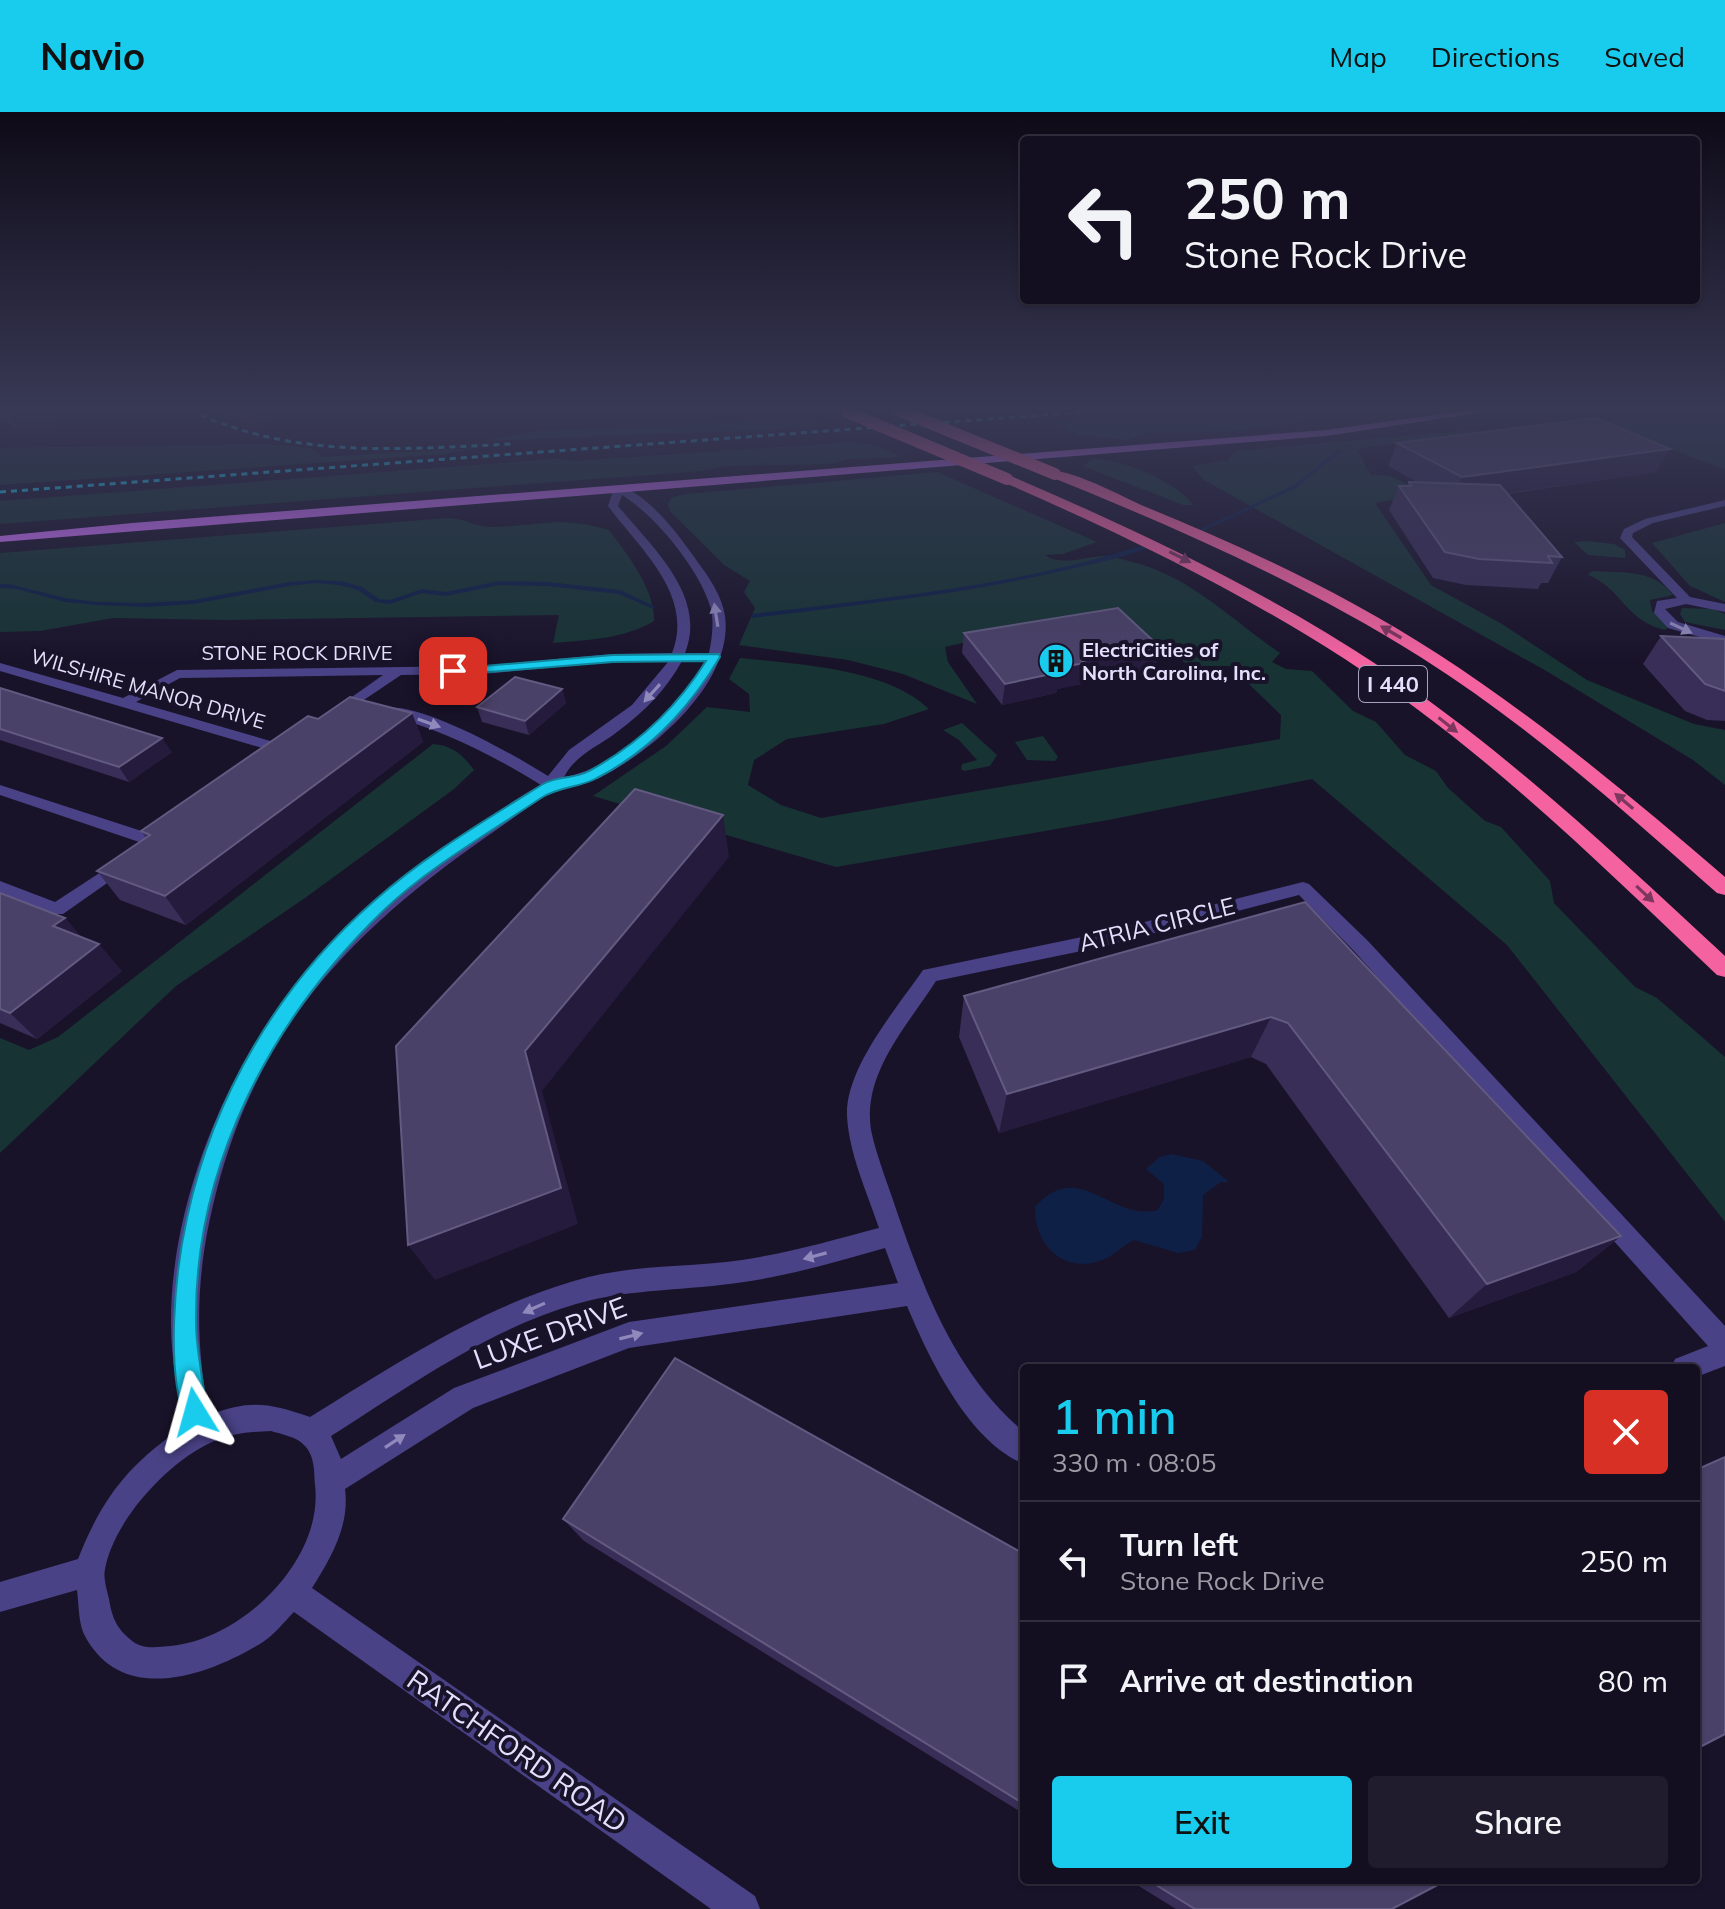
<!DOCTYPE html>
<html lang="en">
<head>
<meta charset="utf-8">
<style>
  body { margin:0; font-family:Mulish,sans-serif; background:#201c2d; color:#f1f3f6; height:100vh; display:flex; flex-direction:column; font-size:30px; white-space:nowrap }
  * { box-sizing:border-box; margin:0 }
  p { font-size:26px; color:#9d9ca5 }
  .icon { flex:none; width:44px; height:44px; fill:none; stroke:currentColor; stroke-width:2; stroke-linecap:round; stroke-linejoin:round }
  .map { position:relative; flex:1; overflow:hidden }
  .drawer { position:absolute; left:1020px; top:1252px; width:680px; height:520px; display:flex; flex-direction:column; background:#130e20; border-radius:8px; box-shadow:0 2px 6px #0004,0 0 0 2px #322e3e }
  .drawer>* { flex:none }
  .banner { position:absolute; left:1020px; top:24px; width:680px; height:168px; border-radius:8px; box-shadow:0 2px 6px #0004,0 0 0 2px #322e3e; background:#130e20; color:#f1f3f6; overflow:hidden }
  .pin { position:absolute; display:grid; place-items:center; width:68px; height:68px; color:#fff; margin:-34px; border-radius:16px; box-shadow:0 4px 12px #0006 }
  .me { position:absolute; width:88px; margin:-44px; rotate:352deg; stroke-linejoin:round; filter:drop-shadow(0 0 6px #0008) }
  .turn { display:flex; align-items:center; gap:28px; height:168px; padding:0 32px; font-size:36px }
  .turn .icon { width:104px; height:104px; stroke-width:2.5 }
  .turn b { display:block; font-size:56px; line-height:68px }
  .round { display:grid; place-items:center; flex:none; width:84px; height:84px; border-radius:8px; background:#201c2d }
  .headline { display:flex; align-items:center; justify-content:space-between; height:136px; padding:0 32px }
  h1 { font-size:48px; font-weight:600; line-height:60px; color:#19ccee }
  .action { display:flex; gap:16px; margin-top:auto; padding:16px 32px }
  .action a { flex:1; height:92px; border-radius:8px; background:#19ccee; color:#111; font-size:32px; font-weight:600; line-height:92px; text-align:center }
  .action a+a { background:#201c2d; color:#f1f3f6 }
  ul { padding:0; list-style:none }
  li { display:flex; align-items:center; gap:24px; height:120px; padding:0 32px; border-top:2px solid #322e3e }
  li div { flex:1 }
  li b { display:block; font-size:30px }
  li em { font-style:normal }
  header { display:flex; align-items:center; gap:48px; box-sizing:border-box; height:112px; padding:0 40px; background:#19ccee; color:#111 }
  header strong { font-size:38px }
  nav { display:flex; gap:44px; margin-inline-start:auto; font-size:28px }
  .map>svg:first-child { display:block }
</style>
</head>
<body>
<header>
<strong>Navio</strong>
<nav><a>Map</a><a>Directions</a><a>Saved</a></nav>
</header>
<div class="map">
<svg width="1725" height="1797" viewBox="0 0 1725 1797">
  <rect width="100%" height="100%" fill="#19132a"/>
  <g fill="#173334">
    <path d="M 1170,298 L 1376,298 L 1368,303 L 1234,319 L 1147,321 L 1128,328 L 1079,323 L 1052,310 Z"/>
    <path d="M 1581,298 L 1725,298 L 1725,357 L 1609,314 L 1551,306 Z"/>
    <path d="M 805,302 L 827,310 L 807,316 L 483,329 L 536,319 L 694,313 Z"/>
    <path d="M 1475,318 L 1485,320 L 1362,336 L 1358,340 L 1370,362 L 1390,364 L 1414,375 L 1409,385 L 1375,391 L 1431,473 L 1502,512 L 1587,568 L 1694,612 L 1725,618 L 1725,673 L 1693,648 L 1548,560 L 1204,368 L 1192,354 L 1228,348 L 1235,340 L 1257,337 Z"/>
    <path d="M 852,330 L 877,334 L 901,345 L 847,347 L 831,352 L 726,354 L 699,359 L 0,412 L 0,389 L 555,347 L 577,349 Z"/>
    <path d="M 263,332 L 309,336 L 323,345 L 475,336 L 446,342 L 0,373 L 0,336 Z"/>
    <path d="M 1093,347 C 1121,347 1176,369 1193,393 L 1183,393 L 1083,354 Z"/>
    <path d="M 937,360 L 1097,430 L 1063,442 L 1045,443 C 1063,455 1085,444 1105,444 C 1117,445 1128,449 1140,452 C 1192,467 1236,511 1280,541 L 1272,550 L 1286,557 L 1312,559 L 1353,599 L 1376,610 L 1405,643 L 1436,659 L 1448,676 L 1485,709 L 1501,715 L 1550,769 L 1554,791 L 1635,875 L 1657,886 L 1725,945 L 1725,1110 L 1507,833 L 1312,667 L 1108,708 L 836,755 L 593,684 L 666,634 L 707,595 L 750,600 L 749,582 L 729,567 L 740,546 C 797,552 887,556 929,597 L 884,612 L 787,627 L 754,648 L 748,673 L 781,693 L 821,706 L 1280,627 L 1281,603 L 1230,554 L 1190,554 L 1134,516 L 996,523 L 945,535 L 948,550 L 977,592 L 903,562 L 848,548 L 739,533 L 755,496 L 744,480 L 750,469 L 724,453 L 670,399 L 668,392 L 672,385 L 687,382 Z"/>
    <path d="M 448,406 C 464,406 476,415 491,415 C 538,414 560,403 609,418 C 627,442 655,477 654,509 C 624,527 588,528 553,531 L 559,503 L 226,508 L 113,506 L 40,519 L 0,520 L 0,441 Z"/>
    <path d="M 1725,411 L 1725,490 L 1690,474 L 1652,431 Z"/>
    <path d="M 1586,429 L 1614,432 L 1625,438 L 1625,446 L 1588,443 L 1574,430 Z"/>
    <path d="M 1592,459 C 1622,461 1654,457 1673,483 L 1650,488 L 1652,499 L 1668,515 L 1665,518 C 1625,509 1621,475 1588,463 Z"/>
    <path d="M 1682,496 L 1713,497 L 1725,502 L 1725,518 L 1685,510 L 1680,502 Z"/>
    <path d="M 962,611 L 997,643 L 990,654 L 964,659 L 961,657 L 962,652 L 977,648 L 959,628 L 943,618 Z"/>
    <path d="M 1043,624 L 1058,645 L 1055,649 L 1027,648 L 1015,630 Z"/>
    <path d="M 433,632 C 452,633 463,643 474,658 L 454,677 L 305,786 L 176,874 L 0,1041 L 0,926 L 29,938 L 58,925 Z"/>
  </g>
  <path fill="#0f2047" d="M 1172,1042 L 1203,1049 L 1229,1070 L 1221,1070 L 1203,1083 L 1202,1124 L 1195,1138 L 1178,1141 L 1134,1128 C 1123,1133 1113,1144 1102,1148 C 1063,1163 1034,1132 1035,1095 C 1080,1045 1110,1110 1158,1098 L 1164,1087 L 1164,1072 L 1146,1057 L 1160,1045 Z"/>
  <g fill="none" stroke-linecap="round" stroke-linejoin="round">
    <g fill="#0f2047" fill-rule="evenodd">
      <path d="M 1338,338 L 1342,339 L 1296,376 L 1203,419 L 1198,418 L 1292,374 Z"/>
      <path d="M 1151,431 L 1156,432 C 1131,444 1101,450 1074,456 C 969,482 860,492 753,506 L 750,504 L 753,502 C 854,489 957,480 1056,457 C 1088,450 1120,440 1151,431 Z"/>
      <path d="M 315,468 L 341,469 L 362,475 L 379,487 L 390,488 L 422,477 L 446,480 L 499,469 L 548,470 L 620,478 L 656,495 L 651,496 L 619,482 L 548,474 L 499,473 L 446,484 L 422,481 L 390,492 L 375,490 L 358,478 L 339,473 L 315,471 L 289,474 L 194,492 L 146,495 L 97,493 L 65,490 L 17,477 L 0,476 L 0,472 L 9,472 L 65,486 L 97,490 L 146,491 L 194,488 L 289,470 Z"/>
    </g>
    <g fill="#494286" fill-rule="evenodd">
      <path d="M 619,373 C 651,385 678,422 697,449 C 709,465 722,484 725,504 C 734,570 654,638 601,665 C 584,674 565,672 548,681 C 528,694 509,710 489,723 C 352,818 258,915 216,1081 C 196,1159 194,1224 209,1303 C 250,1287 270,1291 310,1305 C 394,1253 478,1197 574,1169 C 629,1152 686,1156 742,1148 C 788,1141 834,1128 879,1116 C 867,1080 849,1042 847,1004 C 845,956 897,896 923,858 L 1101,821 L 1303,770 L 1309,772 L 1368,829 L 1725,1214 L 1725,1254 L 1696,1265 L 1696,1256 L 1671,1256 L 1675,1247 L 1708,1234 L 1354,839 L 1299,783 L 1101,835 L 936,869 C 908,913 862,961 871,1018 C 877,1046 888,1072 897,1100 C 925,1181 956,1262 1024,1320 L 1024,1352 C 968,1329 929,1246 907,1194 L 629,1236 L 473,1296 L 345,1377 C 350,1413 331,1446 312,1476 L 755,1784 L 760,1797 L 711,1797 L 294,1500 C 284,1510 274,1523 263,1530 C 211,1562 125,1595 86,1526 C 78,1513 79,1493 77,1478 L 0,1500 L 0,1470 L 78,1447 C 102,1386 130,1350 184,1315 C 178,1281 171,1247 171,1212 C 170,1079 239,924 333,830 C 377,787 425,751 475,717 C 497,702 517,685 541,673 C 491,642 440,617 384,602 L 384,596 C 421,589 516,644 548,664 L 569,638 L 632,593 L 668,550 L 613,550 L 482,562 L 401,563 L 337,606 L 330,602 L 332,599 L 383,563 L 180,566 L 136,590 L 291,635 L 291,641 L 286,643 L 0,559 L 0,551 L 123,586 L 177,558 L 482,554 L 613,542 L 672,541 C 695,483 639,436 608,394 L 614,376 ZM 622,383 C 655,403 701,459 711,497 C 714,511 712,527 709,541 L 685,541 C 708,484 651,434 618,394 ZM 682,549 L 706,549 C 681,600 620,655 564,665 C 576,642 598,635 617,620 C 644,600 666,578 682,549 ZM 885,1136 L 898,1171 L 629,1210 L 454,1276 L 341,1347 L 331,1324 C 408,1275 487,1218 576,1192 C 632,1176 687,1179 744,1170 C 792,1163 839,1149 885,1136 ZM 271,1319 C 281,1322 297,1325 304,1333 C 315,1344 314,1359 315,1373 C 324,1447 243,1527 171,1534 C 157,1535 142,1538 131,1528 C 116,1516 112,1505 109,1487 C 107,1478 103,1466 105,1457 C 114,1408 168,1350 212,1330 C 232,1321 249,1320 271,1319 Z"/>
      <path d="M 1725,388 L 1725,394 L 1653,411 L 1633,421 L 1632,425 L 1690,485 L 1725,492 L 1725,500 L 1686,492 L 1665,497 L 1678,510 L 1725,524 L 1725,532 L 1668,516 L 1654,501 L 1657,489 L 1677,486 L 1620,426 L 1624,417 L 1645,407 Z"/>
      <path d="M 0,673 L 160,725 L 162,729 L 154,734 L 148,733 L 0,683 Z"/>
      <path d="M 124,745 L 133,751 L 130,755 L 63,802 L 51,802 L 0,782 L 0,769 L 55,790 Z"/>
    </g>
    <path fill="#ca6ef5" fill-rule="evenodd" d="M 1471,298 L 1497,298 L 1326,324 L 0,430 L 0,424 L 132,411 L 1326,318 Z"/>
    <g fill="#f463a0" fill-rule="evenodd">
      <path d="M 1051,359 C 1072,357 1125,386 1146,395 C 1247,436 1347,483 1438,542 C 1540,608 1633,686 1725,765 L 1725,783 L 1717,781 C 1623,698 1529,614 1422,546 C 1305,472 1179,417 1051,365 Z"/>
      <path d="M 1003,364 L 1011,364 C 1139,419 1266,479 1382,556 C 1506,639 1615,742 1725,844 L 1725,865 L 1717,863 C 1620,771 1525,677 1417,597 C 1290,503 1147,433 1003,370 Z"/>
    </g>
    <g stroke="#19ccee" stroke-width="3" stroke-dasharray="6 5" stroke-linecap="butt">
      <path d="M 191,298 C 292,348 403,337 512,332"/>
      <path d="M 0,380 L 1110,298"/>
    </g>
    <g stroke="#f463a0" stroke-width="12">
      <path d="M 898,298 L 1055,362"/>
      <path d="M 847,300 L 1007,367"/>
    </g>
  </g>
  <g fill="#382e57">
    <path d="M 0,298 L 114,298 L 20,320 L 6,309 L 0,311 Z"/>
    <path d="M 215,298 L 319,298 L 255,314 L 239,305 L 229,308 Z"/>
    <path d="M 1397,331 L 1670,337 L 1656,360 L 1507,382 L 1562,445 L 1548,471 L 1541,471 L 1538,477 L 1466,473 L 1433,466 L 1389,398 L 1399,374 L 1407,374 L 1409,370 L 1417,370 L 1388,354 Z"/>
    <path d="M 964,521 L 1160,535 L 1155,556 L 1082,569 L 1081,572 L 1057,577 L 1056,581 L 1002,593 L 962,541 Z"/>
    <path d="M 1661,524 L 1725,527 L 1725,609 L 1707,608 L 1685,599 L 1643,552 Z"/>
    <path d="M 0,576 L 172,640 L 129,670 L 0,628 Z"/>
    <path d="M 562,577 L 566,591 L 529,623 L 482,610 L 477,595 Z"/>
    <path d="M 412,601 L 423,630 L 186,813 L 120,788 L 97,759 L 146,726 L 141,719 L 318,607 Z"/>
    <path d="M 0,781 L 65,806 L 81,825 L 122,859 L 37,927 L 0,911 Z"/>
    <path d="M 1305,790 L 1621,1124 L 1576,1160 L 1449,1206 L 1266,952 L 1251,945 L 999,1021 L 959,925 L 964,884 Z"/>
    <path d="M 1725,1344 L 1725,1622 L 1696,1637 L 1696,1357 Z"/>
    <path d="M 563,1407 L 1024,1442 L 1024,1702 L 584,1429 Z"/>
    <path d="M 1129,1768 L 1447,1768 L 1392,1797 L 1176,1797 Z"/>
  </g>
  <g fill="#241b3d">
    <path d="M 0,298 L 6,309 L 0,311 Z"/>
    <path d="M 7,298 L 114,298 L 20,320 Z"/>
    <path d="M 225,298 L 236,298 L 239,305 L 229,308 Z"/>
    <path d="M 248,298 L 319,298 L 255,314 Z"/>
    <path d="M 663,298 L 725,298 L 664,303 Z"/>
    <path d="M 1670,337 L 1656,360 L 1451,389 L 1462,365 Z"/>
    <path d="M 1160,535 L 1155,556 L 1082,569 L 1081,572 L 1057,577 L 1056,581 L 1002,593 L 1005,572 L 1082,549 Z"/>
    <path d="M 562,577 L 566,591 L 529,623 L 525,609 Z"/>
    <path d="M 412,601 L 423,630 L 186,813 L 165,784 Z"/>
    <path d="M 162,626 L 172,640 L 129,670 L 119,655 Z"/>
    <path d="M 723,703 L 729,745 L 542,979 L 578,1112 L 435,1168 L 408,1133 L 525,939 Z"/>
    <path d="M 65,806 L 88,833 L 53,814 Z"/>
    <path d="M 99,832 L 122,859 L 37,927 L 10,901 Z"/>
    <path d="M 1271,905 L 1251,945 L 999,1021 L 1007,982 Z"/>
    <path d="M 1621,1124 L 1576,1160 L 1449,1206 L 1487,1172 Z"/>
  </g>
  <g fill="#4a4168" stroke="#625a80" stroke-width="2">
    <path d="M 1596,306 L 1670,337 L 1462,365 L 1397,331 Z"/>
    <path d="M 1409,370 L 1500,373 L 1562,445 L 1548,444 L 1552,451 L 1479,447 L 1445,440 L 1399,374 L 1411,374 Z"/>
    <path d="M 1118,496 L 1160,535 L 1082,549 L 1085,551 L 1057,556 L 1060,560 L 1005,572 L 964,521 Z"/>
    <path d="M 1661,524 L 1725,527 L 1725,579 L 1705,572 Z"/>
    <path d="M 515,565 L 562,577 L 525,609 L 477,595 Z"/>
    <path d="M 0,576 L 162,626 L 119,655 L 0,617 Z"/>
    <path d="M 350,585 L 412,601 L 165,784 L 97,759 L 150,723 L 141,719 L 308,604 L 318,607 Z"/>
    <path d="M 635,677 L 723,703 L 525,939 L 561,1076 L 408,1133 L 396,934 Z"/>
    <path d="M 0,781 L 65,806 L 53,814 L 99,832 L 10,901 L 0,897 Z"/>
    <path d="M 1305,790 L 1621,1124 L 1487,1172 L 1288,911 L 1271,905 L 1007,982 L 964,884 Z"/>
    <path d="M 675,1246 L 1024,1442 L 1024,1692 L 563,1407 Z"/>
    <path d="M 1725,1345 L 1725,1622 L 1696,1637 L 1696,1358 Z"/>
    <path d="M 1148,1768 L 1447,1768 L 1392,1797 L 1195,1797 Z"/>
  </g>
  <defs><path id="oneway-solid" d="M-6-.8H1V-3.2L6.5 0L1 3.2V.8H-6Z" transform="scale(2)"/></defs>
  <g fill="#7c375f">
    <use href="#oneway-solid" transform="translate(1180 445) rotate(27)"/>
    <use href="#oneway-solid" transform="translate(1391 520) rotate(-150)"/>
    <use href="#oneway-solid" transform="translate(1448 613) rotate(38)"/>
    <use href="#oneway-solid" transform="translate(1624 689) rotate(-140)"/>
    <use href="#oneway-solid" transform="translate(1645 782) rotate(43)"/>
  </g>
  <g fill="#8f89bc">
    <use href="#oneway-solid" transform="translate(716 503) rotate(-99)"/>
    <use href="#oneway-solid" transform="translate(1681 516) rotate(25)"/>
    <use href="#oneway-solid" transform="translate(652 581) rotate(132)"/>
    <use href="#oneway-solid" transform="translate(429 611) rotate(20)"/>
    <use href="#oneway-solid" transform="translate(815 1144) rotate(165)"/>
    <use href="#oneway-solid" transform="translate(534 1196) rotate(156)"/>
    <use href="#oneway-solid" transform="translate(631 1224) rotate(-14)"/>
    <use href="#oneway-solid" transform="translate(395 1329) rotate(-33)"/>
  </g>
  <linearGradient id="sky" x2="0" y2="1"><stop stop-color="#0e0a17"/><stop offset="0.54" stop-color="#383955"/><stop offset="1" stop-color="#383955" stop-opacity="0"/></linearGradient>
  <rect width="1725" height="550" fill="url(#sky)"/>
  <path fill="#19ccee" stroke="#10859b" stroke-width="2" d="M 719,542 L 720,545 C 690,595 650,639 597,666 C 579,676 560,674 541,686 C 489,721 429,755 384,798 C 272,906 194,1052 196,1210 C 196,1240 204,1271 207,1300 L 204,1309 L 195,1313 L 186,1309 C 165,1258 175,1160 187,1106 C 213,984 279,872 374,789 C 424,744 486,708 543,672 C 556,664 575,667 589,659 C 637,633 677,595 706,549 L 613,550 L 453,563 L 449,562 L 449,557 L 613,543 Z"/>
  <defs>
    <symbol id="building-disc" viewBox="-11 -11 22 22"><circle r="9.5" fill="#19ccee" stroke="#19132a"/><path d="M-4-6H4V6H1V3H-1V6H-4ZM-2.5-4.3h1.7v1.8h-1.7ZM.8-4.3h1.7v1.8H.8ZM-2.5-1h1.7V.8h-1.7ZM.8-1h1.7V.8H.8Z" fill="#111"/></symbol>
  </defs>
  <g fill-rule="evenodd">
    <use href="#building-disc" x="1036" y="529" width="40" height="40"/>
  </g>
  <g text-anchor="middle" stroke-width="8" stroke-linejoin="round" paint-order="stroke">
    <g font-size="20" font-weight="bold" fill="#e4dffd" stroke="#19132a" text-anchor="start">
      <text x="1082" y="545">ElectriCities of<tspan x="1082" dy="23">North Carolina, Inc.</tspan></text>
    </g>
    <g font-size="20" fill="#e4dffd" stroke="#19132a">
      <text x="297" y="548">STONE ROCK DRIVE</text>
      <text transform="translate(148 577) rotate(16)" y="7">WILSHIRE MANOR DRIVE</text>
    </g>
    <rect fill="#19132a" stroke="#a7a2be" stroke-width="2" x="1359" y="554" width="68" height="36" rx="6"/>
    <g font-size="22" font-weight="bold" fill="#e4dffd">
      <text x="1393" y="580">I 440</text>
    </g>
    <g font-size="24" fill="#e4dffd" stroke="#19132a">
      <text transform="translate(1157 813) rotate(-14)" y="8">ATRIA CIRCLE</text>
    </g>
    <g font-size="28" fill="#e4dffd" stroke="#19132a">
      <text transform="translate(550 1221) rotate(-20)" y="10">LUXE DRIVE</text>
      <text transform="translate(517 1639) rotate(35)" y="10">RATCHFORD ROAD</text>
    </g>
  </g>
</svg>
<div class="pin" style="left:453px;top:559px;background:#d93025"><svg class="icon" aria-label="arrive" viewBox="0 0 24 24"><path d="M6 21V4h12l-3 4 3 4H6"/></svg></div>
<svg class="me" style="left:195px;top:1300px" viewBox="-20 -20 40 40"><path d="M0-17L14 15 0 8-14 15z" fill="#19ccee" stroke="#fff" stroke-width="4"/></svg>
<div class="banner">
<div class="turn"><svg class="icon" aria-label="left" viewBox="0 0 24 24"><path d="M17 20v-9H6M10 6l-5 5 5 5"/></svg><div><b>250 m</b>Stone Rock Drive</div></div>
</div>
<section class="drawer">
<div class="headline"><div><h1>1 min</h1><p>330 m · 08:05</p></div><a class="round" style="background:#d93025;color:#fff"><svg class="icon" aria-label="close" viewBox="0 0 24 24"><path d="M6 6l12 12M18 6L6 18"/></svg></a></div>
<ul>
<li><svg class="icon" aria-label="left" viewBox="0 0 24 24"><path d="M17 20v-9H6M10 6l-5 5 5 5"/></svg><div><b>Turn left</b><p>Stone Rock Drive</p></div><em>250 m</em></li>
<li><svg class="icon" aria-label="arrive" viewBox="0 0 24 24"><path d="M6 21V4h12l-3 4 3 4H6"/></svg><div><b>Arrive at destination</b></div><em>80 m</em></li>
</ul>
<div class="action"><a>Exit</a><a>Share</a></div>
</section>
</div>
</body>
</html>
